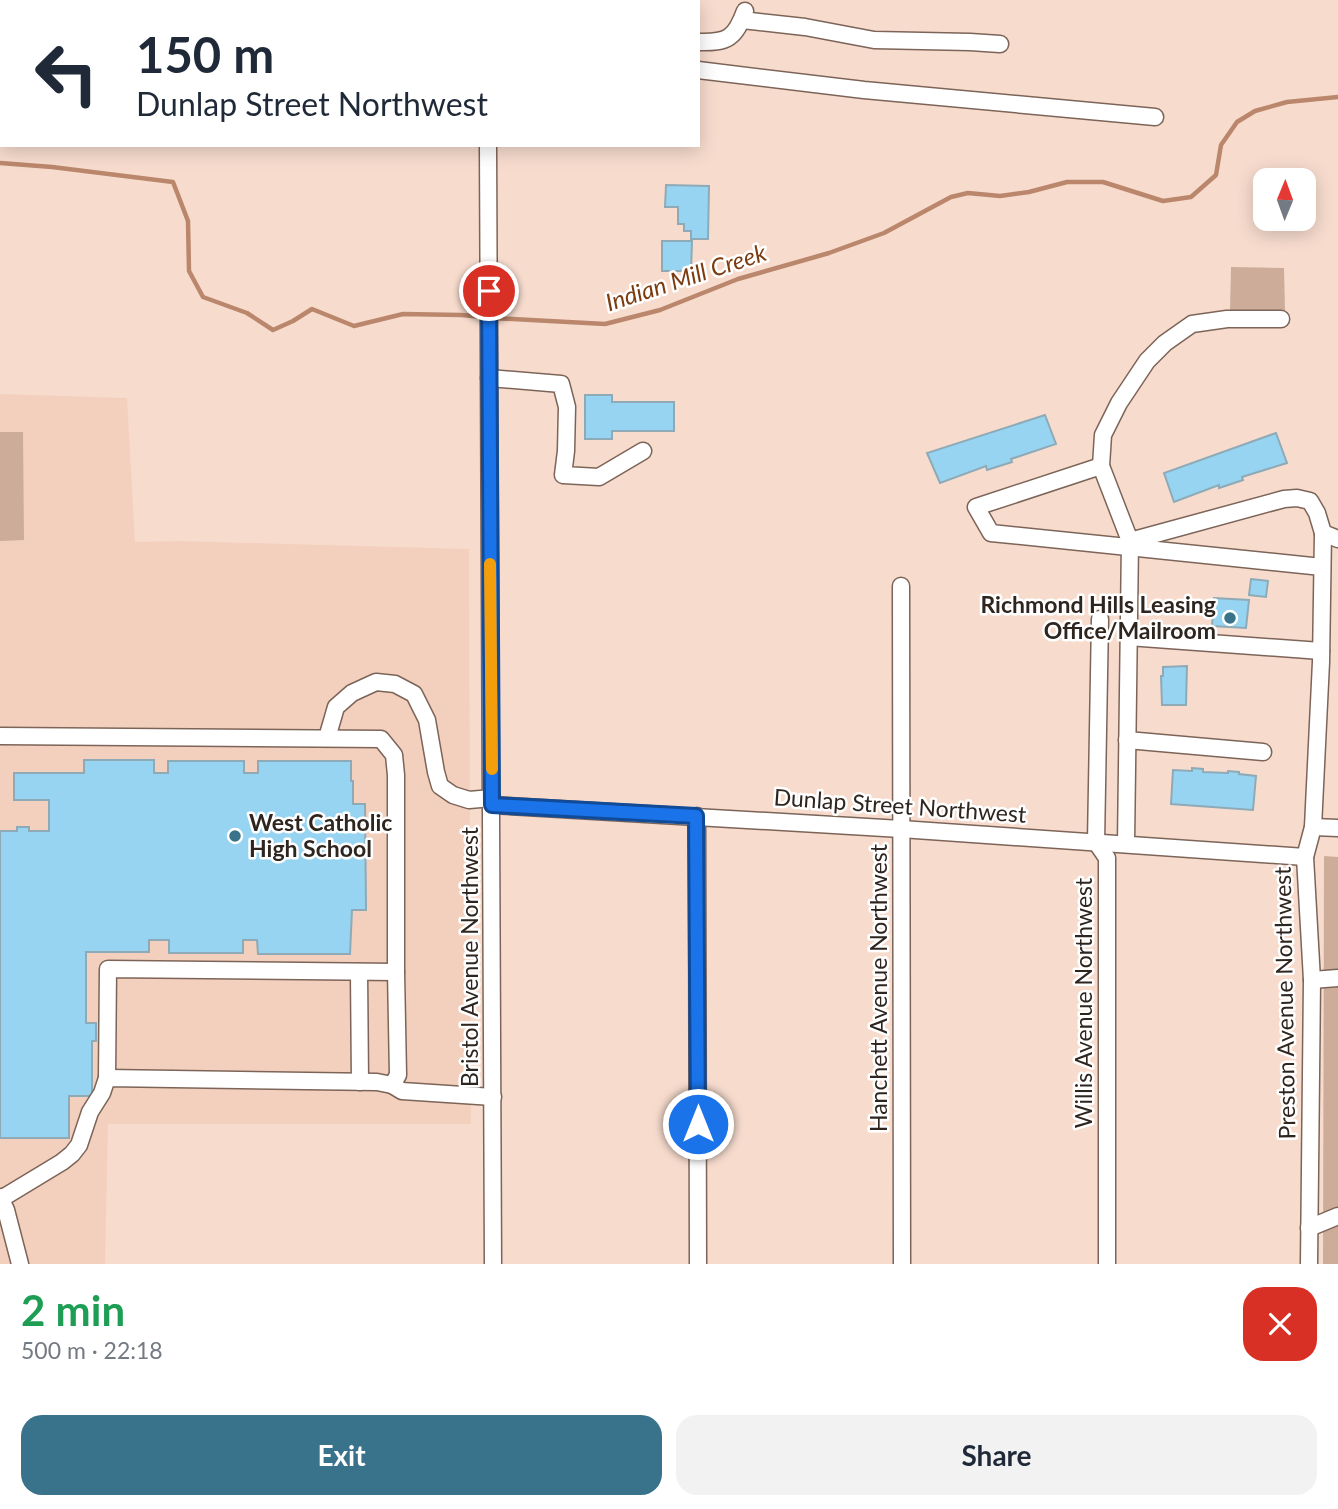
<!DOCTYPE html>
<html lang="en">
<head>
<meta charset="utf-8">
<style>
  body { margin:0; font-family:Lato,sans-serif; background:#f2f2f3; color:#1f2937; height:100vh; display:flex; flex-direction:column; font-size:26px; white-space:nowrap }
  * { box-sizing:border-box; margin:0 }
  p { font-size:23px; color:#747a83 }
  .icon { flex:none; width:38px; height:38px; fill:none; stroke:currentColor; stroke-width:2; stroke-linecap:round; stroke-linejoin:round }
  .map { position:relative; height:1264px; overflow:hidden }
  .panel { display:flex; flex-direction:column; background:#fff; flex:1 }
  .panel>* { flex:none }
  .top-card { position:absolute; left:0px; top:0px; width:700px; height:147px; box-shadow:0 4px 18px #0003; background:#fff; color:#1f2937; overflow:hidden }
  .needle { width:46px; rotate:1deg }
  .fabs { position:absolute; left:1253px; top:168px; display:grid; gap:14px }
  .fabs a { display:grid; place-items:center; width:63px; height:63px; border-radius:14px; background:#fff; box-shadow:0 4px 18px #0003; font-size:35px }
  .pin { position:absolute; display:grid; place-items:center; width:60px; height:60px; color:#fff; margin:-30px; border:4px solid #fff; border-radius:50%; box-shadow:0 2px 7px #0007 }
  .me { position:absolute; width:77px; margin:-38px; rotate:0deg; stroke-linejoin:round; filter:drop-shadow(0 0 5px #0008) }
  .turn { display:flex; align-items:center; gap:24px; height:147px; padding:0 21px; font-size:32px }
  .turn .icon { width:91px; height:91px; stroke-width:2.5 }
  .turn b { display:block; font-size:49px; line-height:60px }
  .round { display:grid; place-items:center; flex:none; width:74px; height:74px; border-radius:21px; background:#f2f2f3 }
  .summary { display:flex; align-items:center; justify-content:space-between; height:119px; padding:0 21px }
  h1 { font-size:42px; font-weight:700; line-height:52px; color:#1e9e55 }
  .primary-button { display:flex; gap:14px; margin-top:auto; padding:14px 21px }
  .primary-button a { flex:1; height:80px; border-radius:21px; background:#38728b; color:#fff; font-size:28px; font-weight:700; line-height:80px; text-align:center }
  .primary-button a+a { background:#f2f2f3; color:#1f2937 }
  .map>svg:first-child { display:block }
</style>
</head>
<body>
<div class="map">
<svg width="1338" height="1264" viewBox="0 0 1338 1264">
  <rect width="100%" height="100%" fill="#f7dcce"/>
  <path fill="#f3d0be" d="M 0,394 L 127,398 L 135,542 L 178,541 L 469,549 L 471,1124 L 108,1124 L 105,1264 L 0,1264 Z"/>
  <g fill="#cdac9a">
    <path d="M 1231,267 L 1284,268 L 1285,311 L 1230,311 Z"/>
    <path d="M 0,432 L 23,432 L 24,540 L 0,541 Z"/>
    <path d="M 1324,856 L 1338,857 L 1338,1264 L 1323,1264 Z"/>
  </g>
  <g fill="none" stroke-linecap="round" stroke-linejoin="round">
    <g stroke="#bb876c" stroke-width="4.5">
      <path d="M 0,163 L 52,167 L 173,182 L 188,221 L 189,271 L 203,297 L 247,313 L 273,330 L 293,321 L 312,309 L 354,326 L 403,314 L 461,315 L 484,317"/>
      <path d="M 493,318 L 605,324 L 660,310 L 738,279 L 829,253 L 884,233 L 951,197 L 968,193 L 1000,196 L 1029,192 L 1067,182 L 1103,182 L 1163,201 L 1191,197 L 1216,175 L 1221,145 L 1237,122 L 1255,111 L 1287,102 L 1338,97"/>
    </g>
  </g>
  <g fill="#96d4f1" stroke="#8faab7" stroke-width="2">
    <rect x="320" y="0" width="146" height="2"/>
    <path d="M 528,0 L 691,0 L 691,2 L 527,2 Z"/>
    <path d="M 666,185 L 709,186 L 708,239 L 691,239 L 691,231 L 684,231 L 684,224 L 678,224 L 678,207 L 665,207 Z"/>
    <path d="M 662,241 L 692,241 L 691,271 L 662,271 Z"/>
    <path d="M 585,395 L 612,395 L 612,402 L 674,402 L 674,431 L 612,431 L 612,439 L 585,439 Z"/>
    <path d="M 1045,415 L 1056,444 L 1011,459 L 1012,462 L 987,470 L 986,466 L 940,483 L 927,453 Z"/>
    <path d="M 1276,433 L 1287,463 L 1242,477 L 1243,480 L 1219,488 L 1219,485 L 1174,502 L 1164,473 Z"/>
    <path d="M 1251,579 L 1268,581 L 1266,597 L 1249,595 Z"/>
    <path d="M 1214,598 L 1249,600 L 1246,628 L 1212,626 Z"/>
    <path d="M 1187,666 L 1186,705 L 1162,705 L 1161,676 L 1163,676 L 1163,667 Z"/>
    <path d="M 84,760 L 154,760 L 154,773 L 168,773 L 168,761 L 244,761 L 244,773 L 258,773 L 258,761 L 351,761 L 351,781 L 353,781 L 353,804 L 365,804 L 366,910 L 352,910 L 350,954 L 258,954 L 257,940 L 243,940 L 243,953 L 169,953 L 169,940 L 149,940 L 149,952 L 86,952 L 86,1023 L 96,1023 L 96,1041 L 92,1041 L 92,1096 L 69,1096 L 69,1138 L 0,1138 L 0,831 L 17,831 L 17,827 L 29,827 L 29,831 L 49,831 L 49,800 L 14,800 L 14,773 L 84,773 Z"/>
    <path d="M 1192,768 L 1203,769 L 1203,772 L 1228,773 L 1228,771 L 1239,772 L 1239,774 L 1256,776 L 1253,810 L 1171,804 L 1173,770 L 1192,771 Z"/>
  </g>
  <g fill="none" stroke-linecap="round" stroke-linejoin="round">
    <defs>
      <g id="minor">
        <path d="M 88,0 L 104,2"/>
        <path d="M 486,0 L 486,2"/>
        <path d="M 742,20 L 805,27 L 874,40 L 970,42 L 1000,44"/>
        <path d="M 698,42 C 728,43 735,38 745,11"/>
        <path d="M 698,70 L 864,90 L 1155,117"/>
        <path d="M 488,145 L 493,1264"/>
        <path d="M 489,378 L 561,384 L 567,407 L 566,451 L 563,475 L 599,477 L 643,451"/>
        <path d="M 1101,466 L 976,507 L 991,533 L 1322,567"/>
        <path d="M 1130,541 L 1284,499 L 1297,498 L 1310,501 L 1317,513 L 1323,533 L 1338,539"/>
        <path d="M 901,586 L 902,1264"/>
        <path d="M 1100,619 L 1096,842 L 1107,858 L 1107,1264"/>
        <path d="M 1128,637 L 1321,651"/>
        <path d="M 0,736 L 381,739 L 394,755 L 396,775 L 396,972 L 398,1075 L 392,1085"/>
        <path d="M 327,738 L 336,707 L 352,693 L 376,682 L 395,684 L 414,694 L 427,720 L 436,772 L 440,786 L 453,795 L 469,800 L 492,798"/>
        <path d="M 1127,740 L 1263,752"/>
        <path d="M 492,805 L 901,829 L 1305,857"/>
        <path d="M 697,816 L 698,1264"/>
        <path d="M 1313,827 L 1338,828"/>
        <path d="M 1126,844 L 1130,541 L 1101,466 L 1103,435 L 1119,403 L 1147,361 L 1165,343 L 1192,324 L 1227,319 L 1281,319"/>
        <path d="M 359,972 L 360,1082"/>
        <path d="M 1312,980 L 1338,978"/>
        <path d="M 107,1078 L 108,969 L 396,972"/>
        <path d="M 0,1197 L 6,1210 L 20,1264"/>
        <path d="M 1,1199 L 62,1162 L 72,1154 L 79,1145 L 90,1112 L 102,1093 L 107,1078 L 377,1082 L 392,1085 L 402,1091 L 493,1097"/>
        <path d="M 1309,1228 L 1338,1216"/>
        <path d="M 1309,1264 L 1312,980 L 1305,857 L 1313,827 L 1321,662 L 1323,533"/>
      </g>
    </defs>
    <use href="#minor" stroke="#7c6458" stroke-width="19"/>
    <use href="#minor" stroke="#fff" stroke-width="16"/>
  </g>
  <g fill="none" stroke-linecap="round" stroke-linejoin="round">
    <defs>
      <path id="route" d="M 489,291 L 492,805 L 696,816 L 698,1124"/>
    </defs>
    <use href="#route" stroke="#114b97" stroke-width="18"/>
    <use href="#route" stroke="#1a73e8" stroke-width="12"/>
    <path stroke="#f59e0b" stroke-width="12" d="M 490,564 L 492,769"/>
  </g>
  <g fill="#38728b" stroke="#fff" stroke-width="2.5">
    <circle cx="1230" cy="618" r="7"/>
    <circle cx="235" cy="836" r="7"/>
  </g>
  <g text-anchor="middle" stroke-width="5" stroke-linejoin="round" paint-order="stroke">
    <g font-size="23" font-weight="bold" fill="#2e251f" stroke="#fff" text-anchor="end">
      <text x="1216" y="613">Richmond Hills Leasing<tspan x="1216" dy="26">Office/Mailroom</tspan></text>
      <text x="249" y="831" text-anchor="start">West Catholic<tspan x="249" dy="26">High School</tspan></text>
    </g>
    <g font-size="23" fill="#2e251f" stroke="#fff">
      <text transform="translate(900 806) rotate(4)" y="8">Dunlap Street Northwest</text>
      <text transform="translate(470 957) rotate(-90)" y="8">Bristol Avenue Northwest</text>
      <text transform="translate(879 988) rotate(-90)" y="8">Hanchett Avenue Northwest</text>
      <text transform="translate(1084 1003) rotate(-90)" y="8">Willis Avenue Northwest</text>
      <text transform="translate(1285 1003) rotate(-91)" y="8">Preston Avenue Northwest</text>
    </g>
    <g font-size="24" font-style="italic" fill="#7b3b0f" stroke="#fff">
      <text transform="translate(686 278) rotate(-18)" y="8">Indian Mill Creek</text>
    </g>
  </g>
</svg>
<div class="fabs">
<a><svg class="needle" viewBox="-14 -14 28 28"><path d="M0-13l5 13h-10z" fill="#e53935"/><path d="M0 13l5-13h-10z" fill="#747a83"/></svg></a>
</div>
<div class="pin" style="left:489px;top:291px;background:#d93025"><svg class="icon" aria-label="arrive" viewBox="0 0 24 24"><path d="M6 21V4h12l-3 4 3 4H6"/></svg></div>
<svg class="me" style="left:698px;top:1124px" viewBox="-20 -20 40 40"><circle r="17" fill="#1a73e8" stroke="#fff" stroke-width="3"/><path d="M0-11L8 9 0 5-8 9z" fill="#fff"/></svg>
<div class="top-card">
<div class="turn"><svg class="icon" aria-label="left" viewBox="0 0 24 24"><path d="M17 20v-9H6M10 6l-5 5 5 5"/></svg><div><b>150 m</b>Dunlap Street Northwest</div></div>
</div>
</div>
<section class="panel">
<div class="summary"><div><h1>2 min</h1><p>500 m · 22:18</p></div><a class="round" style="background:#d93025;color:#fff"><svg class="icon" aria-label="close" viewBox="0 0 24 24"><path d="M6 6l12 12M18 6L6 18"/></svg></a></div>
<div class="primary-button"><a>Exit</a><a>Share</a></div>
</section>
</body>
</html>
